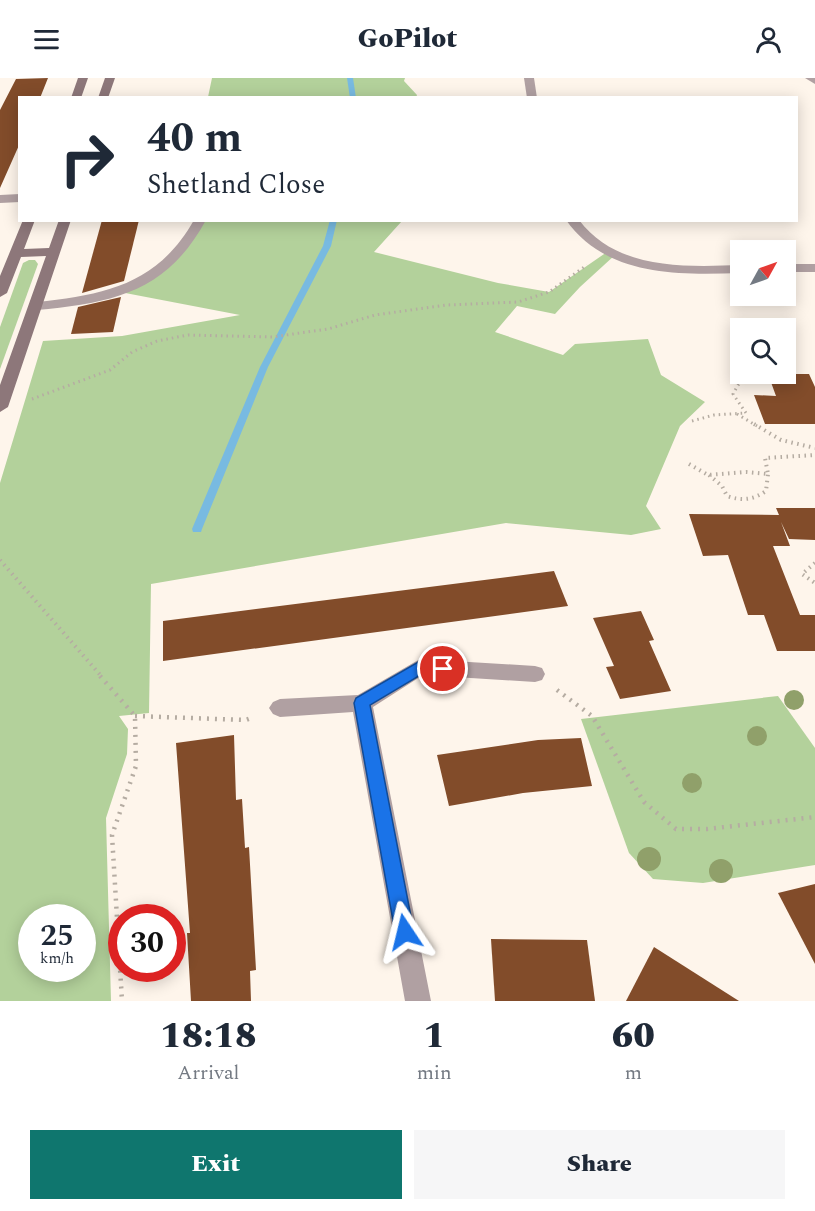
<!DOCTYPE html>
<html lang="en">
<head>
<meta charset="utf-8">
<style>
  body { margin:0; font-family:Spectral,serif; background:#f6f6f7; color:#1f2937; height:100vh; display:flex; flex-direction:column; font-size:22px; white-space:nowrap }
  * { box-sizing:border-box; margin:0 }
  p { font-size:20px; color:#747a83 }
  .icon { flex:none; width:33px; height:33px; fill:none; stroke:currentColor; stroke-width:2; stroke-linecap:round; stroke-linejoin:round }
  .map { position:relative; height:923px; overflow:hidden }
  .side { display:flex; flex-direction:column; background:#fff; flex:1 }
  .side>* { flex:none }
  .hud { position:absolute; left:18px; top:18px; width:780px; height:126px; border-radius:0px; box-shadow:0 3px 15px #0003; background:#fff; color:#1f2937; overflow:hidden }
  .needle { width:39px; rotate:50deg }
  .buttons { position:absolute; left:730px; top:162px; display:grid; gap:12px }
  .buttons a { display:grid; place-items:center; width:66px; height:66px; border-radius:0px; background:#fff; box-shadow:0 3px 15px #0003; font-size:30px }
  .speed { position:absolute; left:18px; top:826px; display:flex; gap:12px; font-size:30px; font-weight:700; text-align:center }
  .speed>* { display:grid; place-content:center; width:78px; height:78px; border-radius:50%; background:#fff; box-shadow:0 3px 15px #0003; line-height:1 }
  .speed small { font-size:15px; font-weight:400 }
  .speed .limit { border:9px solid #d22; background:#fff; color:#111 }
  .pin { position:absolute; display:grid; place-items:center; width:51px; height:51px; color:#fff; margin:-26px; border:3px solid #fff; border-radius:50%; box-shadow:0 2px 6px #0007 }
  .me { position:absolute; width:66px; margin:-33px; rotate:350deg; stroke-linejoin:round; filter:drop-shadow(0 0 4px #0008) }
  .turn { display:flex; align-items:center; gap:21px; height:126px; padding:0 30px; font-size:27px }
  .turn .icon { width:78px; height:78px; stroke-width:2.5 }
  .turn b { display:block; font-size:42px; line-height:51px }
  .eta { display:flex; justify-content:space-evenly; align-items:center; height:102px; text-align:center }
  .eta b { font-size:36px; font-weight:800; line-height:42px }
  .primary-button { display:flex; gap:12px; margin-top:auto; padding:12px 30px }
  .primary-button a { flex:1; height:69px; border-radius:0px; background:#0f766e; color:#fff; font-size:24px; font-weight:800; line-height:69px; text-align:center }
  .primary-button a+a { background:#f6f6f7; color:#1f2937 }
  header { display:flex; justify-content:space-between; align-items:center; height:78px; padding:0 30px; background:#fff; font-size:27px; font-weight:800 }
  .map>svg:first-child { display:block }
</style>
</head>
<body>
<header><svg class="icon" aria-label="menu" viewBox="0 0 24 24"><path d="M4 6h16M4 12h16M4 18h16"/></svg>GoPilot<svg class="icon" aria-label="person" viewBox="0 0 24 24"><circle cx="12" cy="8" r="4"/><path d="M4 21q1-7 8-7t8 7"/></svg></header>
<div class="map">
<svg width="815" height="923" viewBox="0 0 815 923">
  <rect width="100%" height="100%" fill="#fef5eb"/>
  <g fill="#b3d19b" fill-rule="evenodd">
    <path d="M 212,0 L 405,0 L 404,3 L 417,17 L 416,20 L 208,19 Z"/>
    <path d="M 200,143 L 402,143 L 374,174 L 498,205 L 549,214 L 607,174 L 615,177 L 580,209 L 555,236 L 517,228 L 495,254 L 563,277 L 575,266 L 648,261 L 661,297 L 705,324 L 680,348 L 646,428 L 661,451 L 631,457 L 506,445 L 151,506 L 149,635 L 119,638 L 128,651 L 127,676 L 106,740 L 111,923 L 0,923 L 0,405 L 43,263 L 122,258 L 240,237 L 120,214 L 152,200 ZM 32,840 L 82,840 L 82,891 L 32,891 Z"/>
    <path d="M 29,182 L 35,182 L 38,186 L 0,291 L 0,249 L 23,185 Z"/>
    <path d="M 778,618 L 815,670 L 815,787 L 703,805 L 653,801 L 629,775 L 581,641 Z"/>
  </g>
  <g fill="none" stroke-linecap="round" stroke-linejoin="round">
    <g fill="#78bae1" fill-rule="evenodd">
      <path d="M 347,0 L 353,0 L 356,20 L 350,20 Z"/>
      <path d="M 330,142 L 337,142 L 331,168 L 268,289 L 202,451 L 201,454 L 193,454 L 192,451 L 260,289 L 323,168 Z"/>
    </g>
  </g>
  <g fill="#824c2a">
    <path d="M 48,0 L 40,20 L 20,20 L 20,65 L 0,110 L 0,32 L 16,1 Z"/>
    <path d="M 102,142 L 139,142 L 124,203 L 82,215 Z"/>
    <path d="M 121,219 L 113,254 L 71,256 L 78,229 Z"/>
    <path d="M 768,296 L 809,296 L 815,309 L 815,346 L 765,346 L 754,317 L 776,318 Z"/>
    <path d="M 776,430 L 815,430 L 815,462 L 789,461 L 781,444 L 790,468 L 773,468 L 800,537 L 815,537 L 815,573 L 777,573 L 764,537 L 748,537 L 728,477 L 703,478 L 689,436 L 779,437 Z"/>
    <path d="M 554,493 L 568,528 L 163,583 L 163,543 Z"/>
    <path d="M 641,533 L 654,562 L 649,563 L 671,613 L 620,621 L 606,589 L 614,588 L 593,540 Z"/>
    <path d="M 234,657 L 236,722 L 242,721 L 245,770 L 249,769 L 256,892 L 250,893 L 251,923 L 191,923 L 187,855 L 190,855 L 176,665 Z"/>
    <path d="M 581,660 L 592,708 L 523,715 L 449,728 L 437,677 L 538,662 Z"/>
    <path d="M 815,806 L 815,886 L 778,815 Z"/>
    <path d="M 491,861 L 587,862 L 595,923 L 495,923 Z"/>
    <path d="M 654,869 L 739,923 L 626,923 Z"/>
  </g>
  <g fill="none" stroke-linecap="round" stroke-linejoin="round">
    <g stroke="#b5aca2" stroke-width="3" stroke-dasharray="1.5 4" stroke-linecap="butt">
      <path d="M 32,321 L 110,292 L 132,274 L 157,263 L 188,257 L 272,259 L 328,251 L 375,237 L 447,227 L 518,224 L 549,214 L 587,187"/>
      <path d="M 737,336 L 757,348"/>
      <path d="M 692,343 L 714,337 L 746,335 L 733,316 L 738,307 L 754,296"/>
    </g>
    <g stroke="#b5aca2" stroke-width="4" stroke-dasharray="1.5 4.5" stroke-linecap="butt">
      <path d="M 754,346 L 781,362 L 815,370"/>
      <path d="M 689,386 L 708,397 L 746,394 L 768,396 L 765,380 L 815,377"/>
      <path d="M 709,397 L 722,408 L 727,418 C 742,423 753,422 766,413 L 768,396"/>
      <path d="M 0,482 L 102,599"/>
      <path d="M 815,485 L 802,496 L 815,505"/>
    </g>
    <g stroke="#b5aca2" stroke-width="4.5" stroke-dasharray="2 6" stroke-linecap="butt">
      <path d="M 100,598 L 135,638 L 136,688 L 112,757 L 122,923"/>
      <path d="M 557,612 L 592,638 L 644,724 L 676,751 L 707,751 L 815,739"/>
      <path d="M 135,638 L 246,642 L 254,639"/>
    </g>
    <g fill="#b0a0a2" fill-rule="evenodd">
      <path d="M 524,0 L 534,0 L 537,20 L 527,20 Z"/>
      <path d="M 805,0 L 815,0 L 815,6 Z"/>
      <path d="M 20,116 L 20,124 L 0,125 L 0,117 Z"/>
      <path d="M 194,142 L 206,142 C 167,214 113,225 37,232 L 30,228 L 37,224 C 105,217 158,206 194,142 Z"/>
      <path d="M 566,142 L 579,142 C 617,192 684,189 741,187 L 741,195 C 678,197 607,199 566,142 Z"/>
      <rect x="786" y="186" width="29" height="8"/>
      <path d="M 420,581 L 535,588 L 542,590 L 545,596 L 542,602 L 535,604 L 423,597 L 373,629 L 431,923 L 405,923 L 353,634 L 280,639 L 273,636 L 269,630 L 273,624 L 280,621 L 358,617 Z"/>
    </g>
    <g fill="#8d777a" fill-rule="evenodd">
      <path d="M 78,0 L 88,0 L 81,20 L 71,20 Z"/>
      <path d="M 105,0 L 115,0 L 108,20 L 98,20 Z"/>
      <path d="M 23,142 L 35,142 L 24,171 L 49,170 L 59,142 L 71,142 L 8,329 L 0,334 L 0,307 L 46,178 L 21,179 L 7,215 L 0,219 L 0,198 Z"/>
    </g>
  </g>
  <g fill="#90a06a">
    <circle cx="794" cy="622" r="10"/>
    <circle cx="757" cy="658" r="10"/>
    <circle cx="692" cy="705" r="10"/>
    <circle cx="649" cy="781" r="12"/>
    <circle cx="721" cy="793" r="12"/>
  </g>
  <path fill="#1a73e8" stroke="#114b97" stroke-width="1.5" d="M 420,583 L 443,585 L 450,591 L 443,597 L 422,596 L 370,627 L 414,854 L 411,861 L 405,864 L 398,861 L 395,854 L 354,625 L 356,620 Z"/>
</svg>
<div class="buttons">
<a><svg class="needle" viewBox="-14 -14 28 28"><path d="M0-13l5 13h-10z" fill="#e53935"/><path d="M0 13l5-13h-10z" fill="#747a83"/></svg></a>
<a><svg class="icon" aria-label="search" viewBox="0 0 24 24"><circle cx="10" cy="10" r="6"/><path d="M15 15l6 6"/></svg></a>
</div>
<div class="speed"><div>25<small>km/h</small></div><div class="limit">30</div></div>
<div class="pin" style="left:443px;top:591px;background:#d93025"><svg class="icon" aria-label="arrive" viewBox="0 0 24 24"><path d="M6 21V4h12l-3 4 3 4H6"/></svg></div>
<svg class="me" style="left:405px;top:854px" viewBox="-20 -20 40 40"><path d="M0-17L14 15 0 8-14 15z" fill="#1a73e8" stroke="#fff" stroke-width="4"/></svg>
<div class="hud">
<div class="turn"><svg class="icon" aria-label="right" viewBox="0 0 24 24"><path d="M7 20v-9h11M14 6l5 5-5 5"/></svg><div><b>40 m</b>Shetland Close</div></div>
</div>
</div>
<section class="side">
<div class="eta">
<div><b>18:18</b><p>Arrival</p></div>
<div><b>1</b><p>min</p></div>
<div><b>60</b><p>m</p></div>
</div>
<div class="primary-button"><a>Exit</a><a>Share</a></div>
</section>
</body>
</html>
